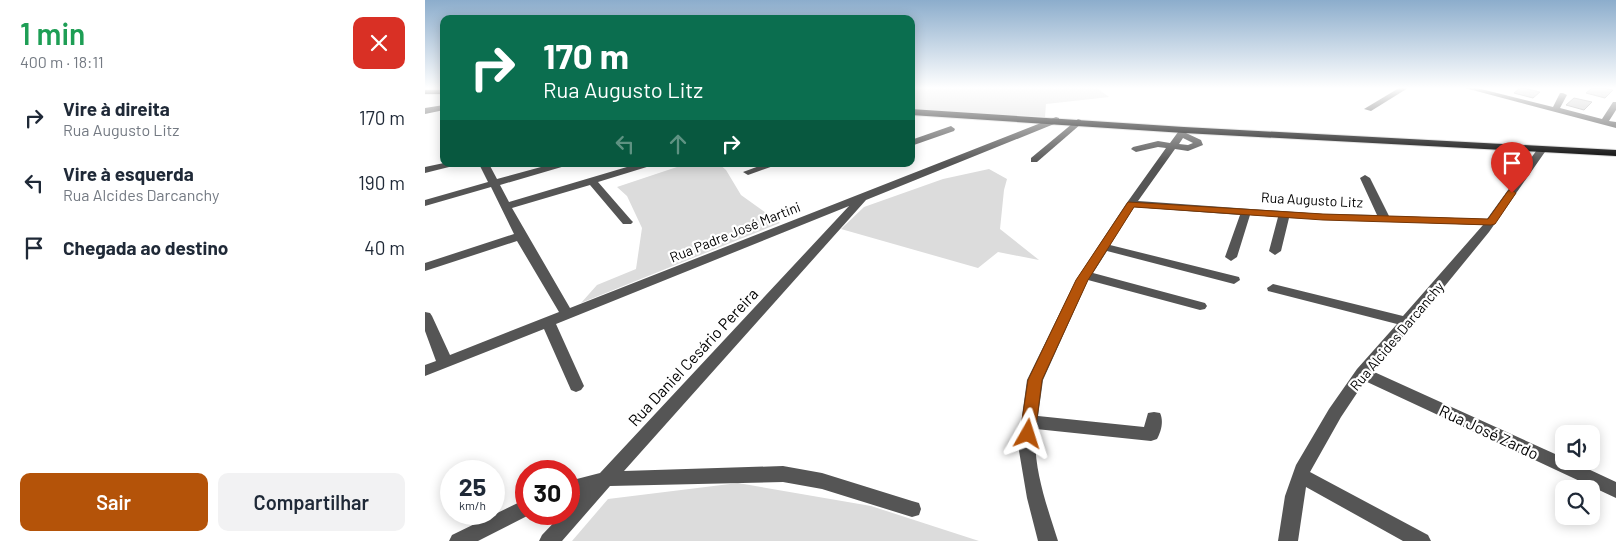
<!DOCTYPE html>
<html lang="pt">
<head>
<meta charset="utf-8">
<style>
  body { margin:0; font-family:Barlow,sans-serif; background:#f2f2f3; color:#1f2937; height:100vh; display:flex; flex-direction:column; font-size:19px; white-space:nowrap }
  * { box-sizing:border-box; margin:0 }
  p { font-size:16px; color:#747a83 }
  .icon { flex:none; width:28px; height:28px; fill:none; stroke:currentColor; stroke-width:2; stroke-linecap:round; stroke-linejoin:round }
  .map { position:relative; flex:1; overflow:hidden }
  .details { display:flex; flex-direction:column; background:#fff; width:425px }
  .details>* { flex:none }
  .guide { position:absolute; left:15px; top:15px; width:475px; height:152px; border-radius:10px; box-shadow:0 2px 12px #0003; background:#0b6e4f; color:#fff; overflow:hidden }
  .tools { position:absolute; left:1130px; top:425px; display:grid; gap:10px }
  .tools a { display:grid; place-items:center; width:45px; height:45px; border-radius:10px; background:#fff; box-shadow:0 2px 12px #0003; font-size:25px }
  .speed { position:absolute; left:15px; top:460px; display:flex; gap:10px; font-size:25px; font-weight:700; text-align:center }
  .speed>* { display:grid; place-content:center; width:65px; height:65px; border-radius:50%; background:#fff; box-shadow:0 2px 12px #0003; line-height:1 }
  .speed small { font-size:12px; font-weight:400 }
  .speed .limit { border:8px solid #d22; background:#fff; color:#111 }
  .pin { position:absolute; display:grid; place-items:center; width:42px; height:42px; color:#fff; margin:-51px -21px; border-radius:50% 50% 50% 0; rotate:-45deg; box-shadow:0 0 5px #0007 }
  .pin .icon { rotate:45deg }
  .me { position:absolute; width:55px; margin:-28px; rotate:6deg; stroke-linejoin:round; filter:drop-shadow(0 0 4px #0008) }
  .turn { display:flex; align-items:center; gap:18px; height:105px; padding:0 20px; font-size:22px }
  .turn .icon { width:65px; height:65px; stroke-width:2.5 }
  .turn b { display:block; font-size:35px; line-height:42px }
  .lanes { display:flex; align-items:center; height:48px; padding:0 20px; background:#0003; justify-content:center; gap:25px; direction:ltr }
  .lanes .off { opacity:.35 }
  .round { display:grid; place-items:center; flex:none; width:52px; height:52px; border-radius:10px; background:#f2f2f3 }
  .overview { display:flex; align-items:center; justify-content:space-between; height:85px; padding:0 20px }
  h1 { font-size:30px; font-weight:600; line-height:38px; color:#1e9e55 }
  .button { display:flex; gap:10px; margin-top:auto; padding:10px 20px }
  .button a { flex:1; height:58px; border-radius:10px; background:#b45309; color:#fff; font-size:20px; font-weight:600; line-height:58px; text-align:center }
  .button a+a { background:#f2f2f3; color:#1f2937 }
  ul { padding:0; list-style:none }
  li { display:flex; align-items:center; gap:15px; height:65px; padding:0 20px }
  li div { flex:1 }
  li b { display:block; font-size:19px }
  li em { font-style:normal }
  main { display:flex; flex:1; min-height:0 }
  .map>svg:first-child { display:block }
</style>
</head>
<body>
<main>
<section class="details">
<div class="overview"><div><h1>1 min</h1><p>400 m · 18:11</p></div><a class="round" style="background:#d93025;color:#fff"><svg class="icon" aria-label="close" viewBox="0 0 24 24"><path d="M6 6l12 12M18 6L6 18"/></svg></a></div>
<ul>
<li><svg class="icon" aria-label="right" viewBox="0 0 24 24"><path d="M7 20v-9h11M14 6l5 5-5 5"/></svg><div><b>Vire à direita</b><p>Rua Augusto Litz</p></div><em>170 m</em></li>
<li><svg class="icon" aria-label="left" viewBox="0 0 24 24"><path d="M17 20v-9H6M10 6l-5 5 5 5"/></svg><div><b>Vire à esquerda</b><p>Rua Alcides Darcanchy</p></div><em>190 m</em></li>
<li><svg class="icon" aria-label="arrive" viewBox="0 0 24 24"><path d="M6 21V4h12l-3 4 3 4H6"/></svg><div><b>Chegada ao destino</b></div><em>40 m</em></li>
</ul>
<div class="button"><a>Sair</a><a>Compartilhar</a></div>
</section>
<div class="map">
<svg width="1191" height="541" viewBox="0 0 1191 541">
  <rect width="100%" height="100%" fill="#fff"/>
  <g fill="#dcdcdc">
    <path d="M 486,88 L 672,88 L 684,97 L 621,104 L 620,117 L 486,109 Z"/>
    <path d="M 261,164 L 294,164 L 301,170 L 316,195 L 355,223 L 156,303 L 172,285 L 211,269 L 217,228 L 202,196 L 192,187 Z"/>
    <path d="M 564,169 L 582,179 L 579,190 L 575,229 L 614,260 L 573,252 L 553,268 L 416,229 L 439,207 L 518,179 Z"/>
    <path d="M 313,483 L 446,506 L 554,541 L 147,541 L 183,499 Z"/>
  </g>
  <g fill="#c4c4c4" stroke="#999">
    <path d="M 1099,88 L 1115,92 L 1108,98 L 1089,93 L 1094,89 Z"/>
    <path d="M 1167,88 L 1178,88 L 1188,90 L 1180,98 L 1161,93 Z"/>
    <path d="M 1149,98 L 1167,102 L 1159,110 L 1141,105 Z"/>
  </g>
  <g fill="none" stroke-linecap="round" stroke-linejoin="round">
    <defs>
      <g id="major">
        <rect x="0" y="90" width="19" height="4"/>
        <path d="M 486,109 L 759,127 L 1191,150 L 1191,156 L 759,133 L 486,115 Z"/>
      </g>
    </defs>
    <use href="#major" stroke="#dbdbdb" stroke-width="2"/>
    <g fill="#555" fill-rule="evenodd">
      <path d="M 974,88 L 983,88 L 946,111 L 939,109 Z"/>
      <path d="M 1040,88 L 1052,88 L 1128,107 L 1135,93 L 1138,93 L 1142,95 L 1135,108 L 1177,119 L 1188,102 L 1191,102 L 1191,110 L 1184,121 L 1191,122 L 1191,128 Z"/>
      <path d="M 19,105 L 19,110 L 0,114 L 0,108 Z"/>
      <path d="M 631,117 L 634,118 L 634,122 L 441,200 L 199,471 L 358,466 L 397,473 L 487,501 L 494,503 L 496,509 L 494,515 L 487,517 L 397,489 L 358,482 L 185,486 L 137,541 L 114,541 L 117,535 L 137,514 L 144,514 L 144,506 L 155,494 L 144,497 L 144,481 L 175,473 L 424,206 L 131,324 L 159,386 L 156,390 L 151,392 L 146,390 L 119,329 L 0,376 L 0,365 L 11,361 L 0,331 L 0,312 L 5,313 L 7,316 L 25,355 L 134,312 L 92,241 L 0,271 L 0,263 L 89,234 L 66,187 L 0,206 L 0,200 L 63,182 L 54,164 L 64,164 L 72,179 L 127,164 L 142,164 L 140,166 L 75,185 L 84,202 L 212,164 L 227,164 L 225,166 L 173,182 L 206,220 L 208,222 L 206,224 L 198,224 L 165,185 L 87,208 L 145,308 Z"/>
      <path d="M 653,119 L 656,120 L 656,124 L 612,162 L 606,162 L 606,158 Z"/>
      <path d="M 526,126 L 530,129 L 529,131 L 486,146 L 486,140 Z"/>
      <path d="M 759,127 L 763,130 L 761,133 L 776,140 L 778,145 L 763,151 L 750,149 L 713,201 L 898,214 L 952,215 L 935,178 L 940,175 L 945,178 L 964,216 L 1062,219 L 1114,147 L 1120,147 L 1122,149 L 1064,232 L 988,325 L 947,371 L 1139,458 L 1139,461 L 1146,461 L 1191,482 L 1191,498 L 940,381 L 916,417 L 885,472 L 1003,535 L 1006,541 L 978,541 L 881,487 L 873,541 L 853,541 L 860,496 L 871,465 L 904,409 L 932,369 L 972,324 L 843,291 L 842,288 L 848,284 L 978,316 L 1058,225 L 864,218 L 856,251 L 850,255 L 844,251 L 853,217 L 825,215 L 812,257 L 806,261 L 800,257 L 815,215 L 709,207 L 685,245 L 814,277 L 815,280 L 809,284 L 682,251 L 668,273 L 780,303 L 782,306 L 780,309 L 775,310 L 663,280 L 618,380 L 613,416 L 719,427 L 723,413 L 729,412 L 735,413 C 739,421 736,432 732,439 L 726,441 L 611,429 C 607,466 622,506 633,541 L 613,541 L 602,498 L 593,445 L 602,380 L 651,280 L 701,204 L 741,148 L 733,147 L 711,152 L 706,149 L 708,147 L 733,141 L 745,143 L 756,128 ZM 758,138 L 768,143 L 763,145 L 754,144 Z"/>
      <path d="M 19,163 L 30,164 L 28,166 L 0,173 L 0,167 Z"/>
      <path d="M 340,164 L 354,164 L 323,175 L 318,172 Z"/>
      <path d="M 101,499 L 101,514 L 106,514 L 53,541 L 24,541 L 27,535 Z"/>
    </g>
    <use href="#major" fill="#000" fill-rule="evenodd"/>
  </g>
  <linearGradient id="sky" x2="0" y2="1"><stop stop-color="#8cadcc"/><stop offset="0.54" stop-color="#fff"/><stop offset="1" stop-color="#fff" stop-opacity="0"/></linearGradient>
  <rect width="1191" height="163" fill="url(#sky)"/>
  <path fill="#b45309" stroke="#753606" d="M 1087,190 L 1091,193 L 1070,224 L 1066,225 L 898,220 L 709,207 L 663,280 L 617,380 L 610,434 L 608,438 L 603,440 L 597,438 L 595,434 L 603,380 L 651,280 L 703,202 L 898,214 L 1063,219 L 1083,191 Z"/>
  <g text-anchor="middle" stroke-width="4.5" stroke-linejoin="round" paint-order="stroke">
    <g font-size="14" fill="#000" stroke="#fff">
      <text transform="translate(887 200) rotate(3)" y="5">Rua Augusto Litz</text>
      <text transform="translate(310 232) rotate(-22)" y="5">Rua Padre José Martini</text>
      <text transform="translate(972 336) rotate(-50)" y="5">Rua Alcides Darcanchy</text>
    </g>
    <g font-size="16" fill="#000" stroke="#fff">
      <text transform="translate(268 357) rotate(-47)" y="6">Rua Daniel Cesário Pereira</text>
      <text transform="translate(1064 432) rotate(25)" y="6">Rua José Zardo</text>
    </g>
  </g>
</svg>
<div class="tools">
<a><svg class="icon" aria-label="sound" viewBox="0 0 24 24"><path d="M4 9h4l5-4v14l-5-4H4zM17 9q2 3 0 6"/></svg></a>
<a><svg class="icon" aria-label="search" viewBox="0 0 24 24"><circle cx="10" cy="10" r="6"/><path d="M15 15l6 6"/></svg></a>
</div>
<div class="speed"><div>25<small>km/h</small></div><div class="limit">30</div></div>
<div class="pin" style="left:1087px;top:193px;background:#d93025"><svg class="icon" aria-label="arrive" viewBox="0 0 24 24"><path d="M6 21V4h12l-3 4 3 4H6"/></svg></div>
<svg class="me" style="left:603px;top:434px" viewBox="-20 -20 40 40"><path d="M0-17L14 15 0 8-14 15z" fill="#b45309" stroke="#fff" stroke-width="4"/></svg>
<div class="guide">
<div class="turn"><svg class="icon" aria-label="right" viewBox="0 0 24 24"><path d="M7 20v-9h11M14 6l5 5-5 5"/></svg><div><b>170 m</b>Rua Augusto Litz</div></div>
<div class="lanes"><svg class="icon off" aria-label="left" viewBox="0 0 24 24"><path d="M17 20v-9H6M10 6l-5 5 5 5"/></svg><svg class="icon off" aria-label="ahead" viewBox="0 0 24 24"><path d="M12 20V5M6 11l6-6 6 6"/></svg><svg class="icon" aria-label="right" viewBox="0 0 24 24"><path d="M7 20v-9h11M14 6l5 5-5 5"/></svg></div>
</div>
</div>
</main>
</body>
</html>
